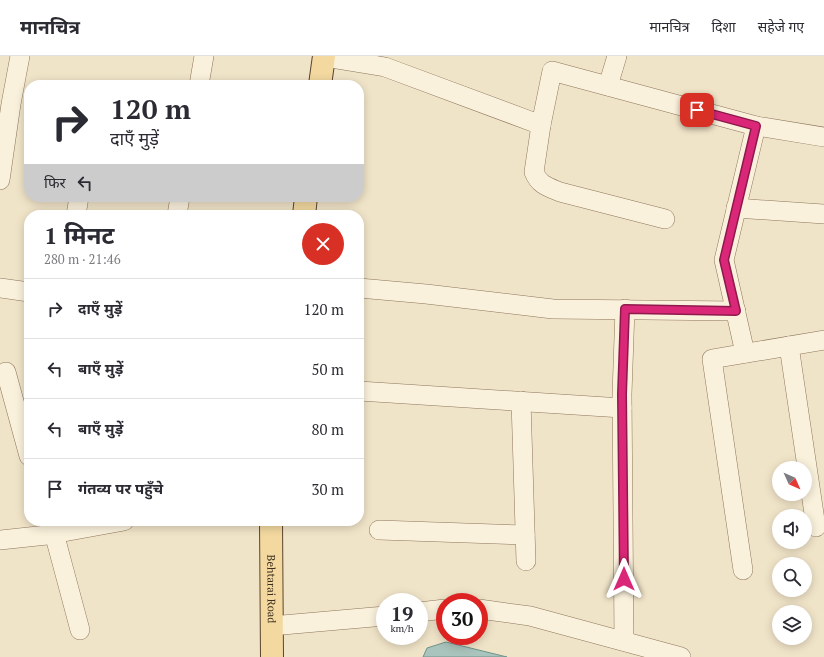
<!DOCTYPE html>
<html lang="hi">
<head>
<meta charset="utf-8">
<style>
  body { margin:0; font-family:"PT Serif","Noto Sans Devanagari",serif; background:#f2f2f3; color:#2b2b33; height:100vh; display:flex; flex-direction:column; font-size:15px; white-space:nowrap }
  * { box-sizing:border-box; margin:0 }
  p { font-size:13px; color:#7c7c81 }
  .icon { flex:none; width:22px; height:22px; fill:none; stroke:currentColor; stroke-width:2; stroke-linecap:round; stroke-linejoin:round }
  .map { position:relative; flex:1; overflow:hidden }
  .details { position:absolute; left:24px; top:154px; width:340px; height:316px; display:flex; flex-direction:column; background:#fff; border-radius:16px; box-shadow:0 2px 10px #0003 }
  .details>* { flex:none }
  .banner { position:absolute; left:24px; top:24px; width:340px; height:122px; border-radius:16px; box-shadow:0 2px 10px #0003; background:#fff; color:#2b2b33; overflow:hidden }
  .needle { width:26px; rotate:135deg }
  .tools { position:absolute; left:772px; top:405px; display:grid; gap:8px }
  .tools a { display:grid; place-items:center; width:40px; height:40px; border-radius:50%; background:#fff; box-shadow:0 2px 10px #0003; font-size:20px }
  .speed { position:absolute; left:376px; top:537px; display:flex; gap:8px; font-size:20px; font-weight:700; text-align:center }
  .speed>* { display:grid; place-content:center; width:52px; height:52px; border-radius:50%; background:#fff; box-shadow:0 2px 10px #0003; line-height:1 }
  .speed small { font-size:10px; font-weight:400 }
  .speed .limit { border:6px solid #d22; background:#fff; color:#111 }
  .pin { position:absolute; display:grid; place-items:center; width:34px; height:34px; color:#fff; margin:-17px; border-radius:8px; box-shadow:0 2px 6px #0006 }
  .me { position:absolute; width:44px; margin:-22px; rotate:0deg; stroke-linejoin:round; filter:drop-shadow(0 0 3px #0008) }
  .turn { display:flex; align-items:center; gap:14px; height:84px; padding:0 20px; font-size:18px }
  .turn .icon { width:52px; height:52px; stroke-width:2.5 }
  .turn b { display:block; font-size:28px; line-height:34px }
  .then { display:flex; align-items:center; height:38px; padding:0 20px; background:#0003; gap:8px; font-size:15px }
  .round { display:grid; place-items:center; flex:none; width:42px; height:42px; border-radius:21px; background:#f2f2f3 }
  .head { display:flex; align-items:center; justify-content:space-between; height:68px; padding:0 20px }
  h1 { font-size:24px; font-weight:700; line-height:30px }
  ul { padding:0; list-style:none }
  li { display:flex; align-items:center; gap:12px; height:60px; padding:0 20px; border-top:1px solid #e1e1e2 }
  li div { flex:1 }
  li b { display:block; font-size:15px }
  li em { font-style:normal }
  header { display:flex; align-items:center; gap:24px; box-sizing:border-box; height:56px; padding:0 20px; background:#fff; border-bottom:1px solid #e1e1e2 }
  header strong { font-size:19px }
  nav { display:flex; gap:22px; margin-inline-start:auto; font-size:14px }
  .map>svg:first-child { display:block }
</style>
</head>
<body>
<header>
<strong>मानचित्र</strong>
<nav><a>मानचित्र</a><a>दिशा</a><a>सहेजे गए</a></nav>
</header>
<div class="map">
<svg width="824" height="601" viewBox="0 0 824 601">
  <rect width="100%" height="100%" fill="#f0e4c8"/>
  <path fill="#a9c4bc" stroke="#6f938a" d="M 446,586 L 507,601 L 423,601 L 427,592 Z"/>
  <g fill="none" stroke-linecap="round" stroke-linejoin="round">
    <defs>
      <g id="street">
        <path d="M 324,1 L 385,11 L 541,69 L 552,15 L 756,70 L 824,81"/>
        <path d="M 199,29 L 204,0"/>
        <path d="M 608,30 L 617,0"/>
        <path d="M 541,69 L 534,116 C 539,129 548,131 560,136 L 665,163"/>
        <path d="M 0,124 L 11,48 L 20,0"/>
        <path d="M 736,152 L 824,158"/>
        <path d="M 76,159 L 79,141"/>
        <path d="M 177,159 L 180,141"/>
        <path d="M 0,232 L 29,236"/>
        <path d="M 359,232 L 426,238 L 553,253 L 736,255"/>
        <path d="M 789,290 L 816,471"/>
        <path d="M 745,297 L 724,204 L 756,70"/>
        <path d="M 6,316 L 29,400"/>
        <path d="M 359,335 L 622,352"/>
        <path d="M 521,345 L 526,505"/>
        <path d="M 379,474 L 525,479"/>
        <path d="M 54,477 L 80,574"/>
        <path d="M 0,484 L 47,479 L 124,465"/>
        <path d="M 743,514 L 712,303 L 824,284"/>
        <path d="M 479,553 L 530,560 L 681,601"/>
        <path d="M 419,556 L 445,553"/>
        <path d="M 271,570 L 385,560"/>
        <path d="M 624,585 L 622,338 L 625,253"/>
      </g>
      <g id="primary">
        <path d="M 320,29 L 324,0"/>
        <path d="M 304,159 L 306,141"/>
        <path id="s1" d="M 271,465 L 272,601"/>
      </g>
    </defs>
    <use href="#street" stroke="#8d765c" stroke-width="20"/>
    <use href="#primary" stroke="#5b4430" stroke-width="24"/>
    <use href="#street" stroke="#faf1dc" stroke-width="19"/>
    <use href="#primary" stroke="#f3d9a0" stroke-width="22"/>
  </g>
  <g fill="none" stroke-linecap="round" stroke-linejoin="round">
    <defs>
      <path id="route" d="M 624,523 L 622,338 L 625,253 L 736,255 L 724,204 L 756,70 L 697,54"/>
    </defs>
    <use href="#route" stroke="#8e194d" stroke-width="10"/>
    <use href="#route" stroke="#db2777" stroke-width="7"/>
  </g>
  <g text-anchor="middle" stroke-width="3" stroke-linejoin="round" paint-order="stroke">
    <g font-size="11" fill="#3d2e20" stroke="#f7eed8">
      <text dy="4" stroke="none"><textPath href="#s1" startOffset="68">Behtarai Road</textPath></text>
    </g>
  </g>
</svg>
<div class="tools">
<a><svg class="needle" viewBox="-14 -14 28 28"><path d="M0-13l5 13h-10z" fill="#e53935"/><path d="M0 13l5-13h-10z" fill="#7c7c81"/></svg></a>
<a><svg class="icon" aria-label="sound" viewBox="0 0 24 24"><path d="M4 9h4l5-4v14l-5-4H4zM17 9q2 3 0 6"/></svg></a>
<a><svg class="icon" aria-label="search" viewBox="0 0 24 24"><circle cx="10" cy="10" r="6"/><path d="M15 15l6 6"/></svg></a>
<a><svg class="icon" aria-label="layers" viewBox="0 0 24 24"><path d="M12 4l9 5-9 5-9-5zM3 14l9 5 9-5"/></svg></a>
</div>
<div class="speed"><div>19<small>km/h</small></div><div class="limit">30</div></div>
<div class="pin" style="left:697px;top:54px;background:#d93025"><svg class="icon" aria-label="arrive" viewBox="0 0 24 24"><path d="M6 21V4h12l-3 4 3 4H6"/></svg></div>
<svg class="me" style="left:624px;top:523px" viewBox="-20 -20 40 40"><path d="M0-17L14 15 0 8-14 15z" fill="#db2777" stroke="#fff" stroke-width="4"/></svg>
<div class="banner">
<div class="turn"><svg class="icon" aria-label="right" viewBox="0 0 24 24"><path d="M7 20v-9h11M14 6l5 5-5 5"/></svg><div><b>120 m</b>दाएँ मुड़ें</div></div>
<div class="then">फिर<svg class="icon" aria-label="left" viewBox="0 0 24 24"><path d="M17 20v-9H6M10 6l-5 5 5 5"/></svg></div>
</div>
<section class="details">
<div class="head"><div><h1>1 मिनट</h1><p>280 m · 21:46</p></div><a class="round" style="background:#d93025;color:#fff"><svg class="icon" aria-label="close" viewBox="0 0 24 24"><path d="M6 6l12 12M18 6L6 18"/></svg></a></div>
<ul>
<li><svg class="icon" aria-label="right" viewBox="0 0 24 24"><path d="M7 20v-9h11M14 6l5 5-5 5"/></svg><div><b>दाएँ मुड़ें</b></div><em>120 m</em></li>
<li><svg class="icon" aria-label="left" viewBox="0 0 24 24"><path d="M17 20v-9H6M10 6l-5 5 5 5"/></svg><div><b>बाएँ मुड़ें</b></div><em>50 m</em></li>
<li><svg class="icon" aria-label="left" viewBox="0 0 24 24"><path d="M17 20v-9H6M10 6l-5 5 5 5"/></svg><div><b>बाएँ मुड़ें</b></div><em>80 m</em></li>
<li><svg class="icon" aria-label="arrive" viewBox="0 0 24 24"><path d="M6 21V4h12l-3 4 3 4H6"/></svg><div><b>गंतव्य पर पहुँचे</b></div><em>30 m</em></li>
</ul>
</section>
</div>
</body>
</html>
